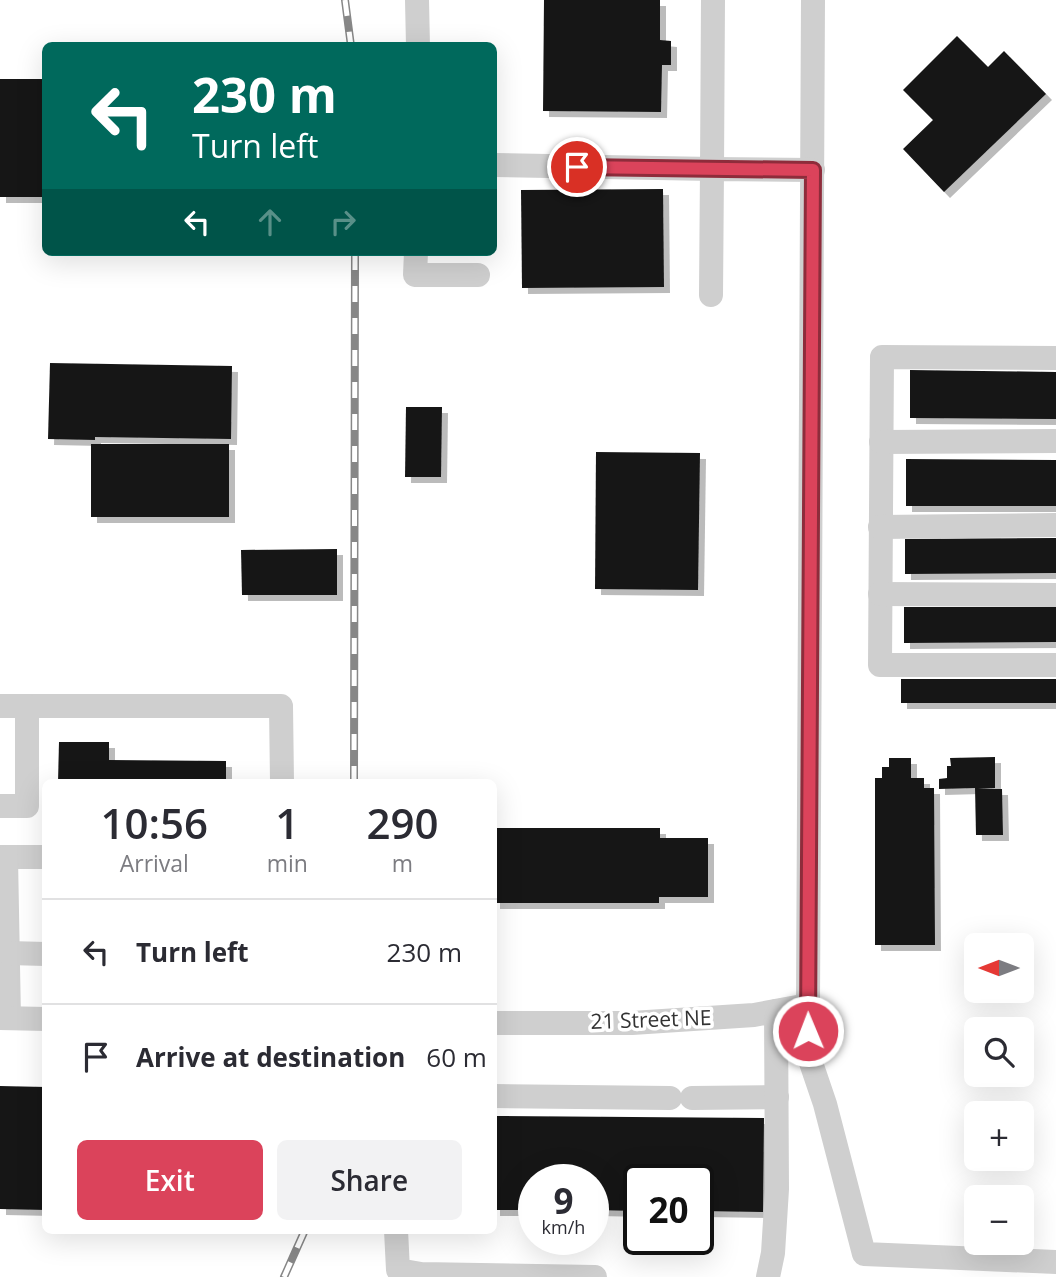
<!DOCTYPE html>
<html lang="en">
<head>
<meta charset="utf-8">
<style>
  body { margin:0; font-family:"Open Sans",sans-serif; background:#f2f2f3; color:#2b2b33; height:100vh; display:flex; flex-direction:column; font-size:26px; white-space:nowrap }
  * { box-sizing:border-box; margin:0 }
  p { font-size:23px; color:#7c7c81 }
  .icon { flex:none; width:38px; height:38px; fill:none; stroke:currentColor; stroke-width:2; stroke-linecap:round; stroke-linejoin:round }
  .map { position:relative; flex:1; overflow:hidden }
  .drawer { position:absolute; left:42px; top:779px; width:455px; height:455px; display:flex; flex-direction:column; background:#fff; border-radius:10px; box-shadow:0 7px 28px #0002 }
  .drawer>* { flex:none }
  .hud { position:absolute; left:42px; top:42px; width:455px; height:214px; border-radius:10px; box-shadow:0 7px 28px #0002; background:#00695c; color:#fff; overflow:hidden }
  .needle { width:46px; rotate:270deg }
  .fabs { position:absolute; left:964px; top:933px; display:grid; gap:14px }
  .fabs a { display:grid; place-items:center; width:70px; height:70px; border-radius:10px; background:#fff; box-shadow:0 7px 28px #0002; font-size:35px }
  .speed { position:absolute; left:518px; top:1164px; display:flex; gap:14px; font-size:35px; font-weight:700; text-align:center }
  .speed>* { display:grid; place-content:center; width:91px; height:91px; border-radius:50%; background:#fff; box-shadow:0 7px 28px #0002; line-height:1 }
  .speed small { font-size:18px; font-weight:400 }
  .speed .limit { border:4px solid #111; border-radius:10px; background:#fff; color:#111 }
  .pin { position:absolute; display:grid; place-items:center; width:60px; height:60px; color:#fff; margin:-30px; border:4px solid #fff; border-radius:50%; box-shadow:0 2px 7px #0007 }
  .me { position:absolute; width:77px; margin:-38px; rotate:359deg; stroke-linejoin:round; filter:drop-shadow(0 0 5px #0008) }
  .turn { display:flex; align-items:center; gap:24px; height:147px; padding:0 35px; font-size:32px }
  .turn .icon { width:91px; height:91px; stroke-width:2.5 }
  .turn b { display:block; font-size:49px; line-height:60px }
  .lanes { display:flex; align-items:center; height:66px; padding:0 35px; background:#0003; justify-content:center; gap:35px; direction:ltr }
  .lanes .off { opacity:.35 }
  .eta { display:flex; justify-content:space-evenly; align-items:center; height:119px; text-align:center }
  .eta b { font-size:42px; font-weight:600; line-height:49px }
  .button { display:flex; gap:14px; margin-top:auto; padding:14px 35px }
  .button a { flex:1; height:80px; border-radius:10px; background:#db435b; color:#fff; font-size:28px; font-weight:600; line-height:80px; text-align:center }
  .button a+a { background:#f2f2f3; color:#2b2b33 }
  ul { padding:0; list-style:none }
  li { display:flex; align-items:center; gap:21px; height:105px; padding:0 35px; border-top:2px solid #e1e1e2 }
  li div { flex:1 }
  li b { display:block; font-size:26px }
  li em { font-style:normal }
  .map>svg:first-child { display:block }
</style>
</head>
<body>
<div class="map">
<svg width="1056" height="1277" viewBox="0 0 1056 1277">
  <defs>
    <filter id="shadow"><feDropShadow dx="6" dy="6" stdDeviation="0" flood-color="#0004"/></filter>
  </defs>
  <rect width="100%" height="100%" fill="#fff"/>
  <g fill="#191919" filter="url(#shadow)">
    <path d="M 544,0 L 660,0 L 660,40 L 671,41 L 671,65 L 662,65 L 661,112 L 543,111 Z"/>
    <path d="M 957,36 L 988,67 L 1004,51 L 1046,94 L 944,192 L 903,149 L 933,120 L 903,90 Z"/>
    <rect x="0" y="79" width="46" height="118"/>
    <path d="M 663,189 L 664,287 L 522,288 L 521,190 Z"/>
    <path d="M 50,363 L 232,366 L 231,439 L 95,437 L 95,440 L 48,439 Z"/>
    <path d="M 910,370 L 1056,372 L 1056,419 L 910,418 Z"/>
    <path d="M 406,407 L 442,407 L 441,477 L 405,477 Z"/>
    <rect x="91" y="444" width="138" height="73"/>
    <path d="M 596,452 L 700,453 L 698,590 L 595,589 Z"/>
    <path d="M 906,459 L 1056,460 L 1056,506 L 906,506 Z"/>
    <path d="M 1056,538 L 1056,573 L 905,574 L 905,539 Z"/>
    <path d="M 337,549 L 337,595 L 242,595 L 241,550 Z"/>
    <path d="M 904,607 L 1056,607 L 1056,642 L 904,643 Z"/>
    <rect x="901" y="679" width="155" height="24"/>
    <path d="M 59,742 L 109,742 L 109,760 L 226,761 L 226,782 L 58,782 Z"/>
    <path d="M 995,757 L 995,788 L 978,789 L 1002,789 L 1003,835 L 976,835 L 975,788 L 939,789 L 939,779 L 947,778 L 947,766 L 951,766 L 950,758 Z"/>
    <path d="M 889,758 L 911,758 L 911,778 L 924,778 L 924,788 L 934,788 L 935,945 L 875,945 L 875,778 L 882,778 L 882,767 L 889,767 Z"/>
    <path d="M 494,828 L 660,828 L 660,838 L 708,838 L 708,897 L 659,897 L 659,903 L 494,903 Z"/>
    <path d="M 0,1086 L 46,1087 L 46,1210 L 0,1209 Z"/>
    <path d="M 494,1116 L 764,1118 L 763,1212 L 698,1211 L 698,1180 L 639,1180 L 639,1211 L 593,1210 L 593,1180 L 534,1180 L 534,1210 L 494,1210 Z"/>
  </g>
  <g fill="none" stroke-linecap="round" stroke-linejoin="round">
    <g stroke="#cfcfcf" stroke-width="24">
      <path d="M 417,0 L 418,46"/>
      <path d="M 813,0 L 808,1005 L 809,1057 L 825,1104 L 864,1254 L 1056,1262"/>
      <path d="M 494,165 L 712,169 L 713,0"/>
      <path d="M 416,252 L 415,275 L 478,275"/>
      <path d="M 711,295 L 712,169 L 813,170"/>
      <path d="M 1056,358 L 882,357 L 880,665 L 1056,665"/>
      <path d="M 881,442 L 1056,441"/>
      <path d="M 880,527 L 1056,525"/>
      <path d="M 880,594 L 1056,595"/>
      <path d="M 0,706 L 281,706 L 282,782"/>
      <path d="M 0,806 L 27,806 L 27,706"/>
      <path d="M 0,857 L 46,857"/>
      <path d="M 6,858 L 9,1018"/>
      <path d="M 8,953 L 46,954"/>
      <path d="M 0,1018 L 46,1019"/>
      <path d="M 494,1023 L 632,1023 L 754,1015 L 808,1005"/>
      <path d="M 494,1096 L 670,1098"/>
      <path d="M 692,1098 L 777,1097"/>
      <path d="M 396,1230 L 398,1270 L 421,1274 L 595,1277"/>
      <path d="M 768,1277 L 773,1253 L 777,1189 L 776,1011"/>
    </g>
    <defs>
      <g id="rail">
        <path d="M 345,0 L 351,46"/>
        <path d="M 354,782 L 355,252"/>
        <path d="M 284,1277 L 305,1230"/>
      </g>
    </defs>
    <use href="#rail" stroke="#878787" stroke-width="8"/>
    <use href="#rail" stroke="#fff" stroke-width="5" stroke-dasharray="16" stroke-linecap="butt"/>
  </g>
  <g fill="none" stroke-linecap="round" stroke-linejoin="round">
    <defs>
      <path id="route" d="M 577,167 L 813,170 L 808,1031"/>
    </defs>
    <use href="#route" stroke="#8e2c3b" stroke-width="18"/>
    <use href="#route" stroke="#db435b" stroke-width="12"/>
  </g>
  <g text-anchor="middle" stroke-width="7" stroke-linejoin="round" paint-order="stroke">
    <g font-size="21" fill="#323232" stroke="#fff">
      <text transform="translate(651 1020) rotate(-2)" y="7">21 Street NE</text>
    </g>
  </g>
</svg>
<div class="fabs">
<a><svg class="needle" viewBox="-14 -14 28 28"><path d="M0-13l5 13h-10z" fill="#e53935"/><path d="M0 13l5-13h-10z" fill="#7c7c81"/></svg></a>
<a><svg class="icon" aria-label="search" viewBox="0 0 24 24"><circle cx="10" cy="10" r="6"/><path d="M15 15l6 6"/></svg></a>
<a>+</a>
<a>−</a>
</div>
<div class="speed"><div>9<small>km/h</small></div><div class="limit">20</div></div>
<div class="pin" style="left:577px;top:167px;background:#d93025"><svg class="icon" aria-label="arrive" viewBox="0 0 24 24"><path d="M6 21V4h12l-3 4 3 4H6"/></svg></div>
<svg class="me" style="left:808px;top:1031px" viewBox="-20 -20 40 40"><circle r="17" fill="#db435b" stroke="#fff" stroke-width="3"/><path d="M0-11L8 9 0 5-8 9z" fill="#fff"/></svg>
<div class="hud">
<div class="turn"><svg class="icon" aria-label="left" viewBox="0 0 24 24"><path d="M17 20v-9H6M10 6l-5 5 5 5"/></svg><div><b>230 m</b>Turn left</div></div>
<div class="lanes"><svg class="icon" aria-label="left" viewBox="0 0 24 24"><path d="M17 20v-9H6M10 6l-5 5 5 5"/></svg><svg class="icon off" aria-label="ahead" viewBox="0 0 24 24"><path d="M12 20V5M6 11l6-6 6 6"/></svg><svg class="icon off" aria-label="right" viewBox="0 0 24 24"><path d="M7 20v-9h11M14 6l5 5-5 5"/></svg></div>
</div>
<section class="drawer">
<div class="eta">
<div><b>10:56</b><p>Arrival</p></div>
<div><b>1</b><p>min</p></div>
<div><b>290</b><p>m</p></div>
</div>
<ul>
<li><svg class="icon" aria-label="left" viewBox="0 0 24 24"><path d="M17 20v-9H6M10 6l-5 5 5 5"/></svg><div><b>Turn left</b></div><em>230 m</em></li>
<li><svg class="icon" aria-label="arrive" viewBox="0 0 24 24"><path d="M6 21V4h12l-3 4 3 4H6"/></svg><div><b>Arrive at destination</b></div><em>60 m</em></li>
</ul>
<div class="button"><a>Exit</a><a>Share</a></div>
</section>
</div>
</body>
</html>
